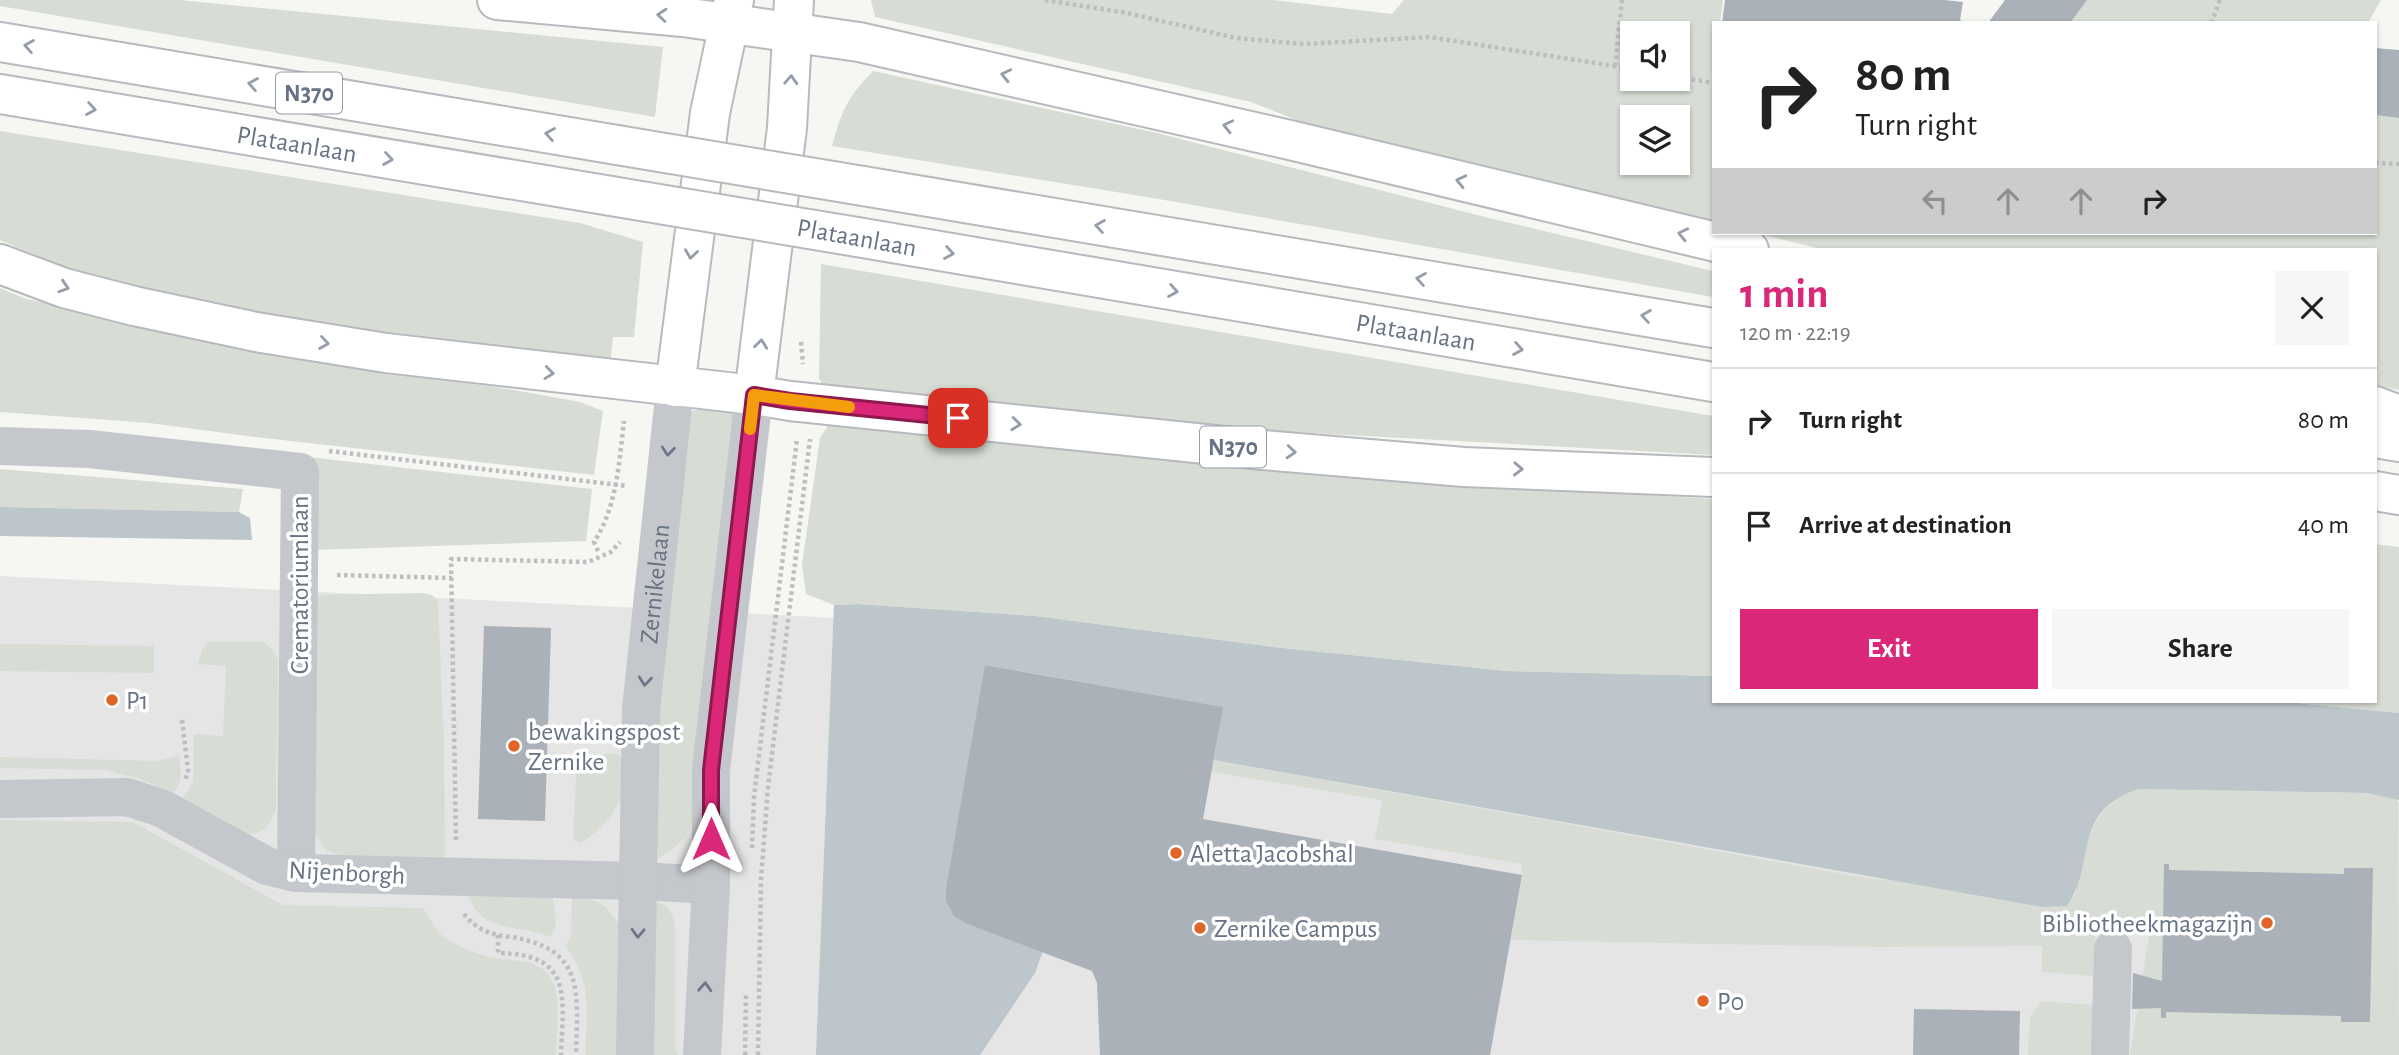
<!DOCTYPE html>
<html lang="en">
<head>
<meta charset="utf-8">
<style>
  body { margin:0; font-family:"Alegreya Sans",sans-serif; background:#f6f6f6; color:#222; height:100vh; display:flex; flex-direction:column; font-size:26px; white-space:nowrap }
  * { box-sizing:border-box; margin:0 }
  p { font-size:23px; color:#767676 }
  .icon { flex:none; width:38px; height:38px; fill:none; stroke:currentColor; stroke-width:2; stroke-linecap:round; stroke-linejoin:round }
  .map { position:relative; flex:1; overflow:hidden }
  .panel { position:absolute; left:1712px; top:248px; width:665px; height:455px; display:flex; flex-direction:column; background:#fff; border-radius:0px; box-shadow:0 2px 5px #0004 }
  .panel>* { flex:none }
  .top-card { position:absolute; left:1712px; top:21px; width:665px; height:214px; border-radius:0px; box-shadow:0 2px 5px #0004; background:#fff; color:#222; overflow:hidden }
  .controls { position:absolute; left:1620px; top:21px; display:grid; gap:14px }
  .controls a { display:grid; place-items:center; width:70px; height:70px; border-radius:0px; background:#fff; box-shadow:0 2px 5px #0004; font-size:35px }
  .pin { position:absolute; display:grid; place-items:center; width:60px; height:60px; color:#fff; margin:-30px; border-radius:14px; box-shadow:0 4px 10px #0006 }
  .me { position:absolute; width:77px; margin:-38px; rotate:0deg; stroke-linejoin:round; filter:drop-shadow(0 0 5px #0008) }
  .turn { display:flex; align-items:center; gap:24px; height:147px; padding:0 28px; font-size:32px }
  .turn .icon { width:91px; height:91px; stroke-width:2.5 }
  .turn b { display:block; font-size:49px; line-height:60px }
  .lanes { display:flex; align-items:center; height:66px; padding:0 28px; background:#0003; justify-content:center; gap:35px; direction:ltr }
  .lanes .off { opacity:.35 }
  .round { display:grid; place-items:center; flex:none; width:74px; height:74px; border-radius:0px; background:#f6f6f6 }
  .summary { display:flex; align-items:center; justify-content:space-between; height:119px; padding:0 28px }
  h1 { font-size:42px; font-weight:700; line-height:52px; color:#db2777 }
  .cta { display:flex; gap:14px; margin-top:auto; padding:14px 28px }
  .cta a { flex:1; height:80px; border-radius:0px; background:#db2777; color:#fff; font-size:28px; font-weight:700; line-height:80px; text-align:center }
  .cta a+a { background:#f6f6f6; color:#222 }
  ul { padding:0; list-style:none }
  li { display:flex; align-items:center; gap:21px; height:105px; padding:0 28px; border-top:2px solid #e0e0e0 }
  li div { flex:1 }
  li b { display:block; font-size:26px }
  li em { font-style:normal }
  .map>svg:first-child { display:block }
</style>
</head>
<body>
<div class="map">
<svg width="2399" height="1055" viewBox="0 0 2399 1055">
  <rect width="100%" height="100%" fill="#f6f6f3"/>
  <path fill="#e4e5e4" d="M 0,576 L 858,619 L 2399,802 L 2399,1055 L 0,1055 Z"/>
  <g fill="#d7ddd4" fill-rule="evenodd">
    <path d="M 0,0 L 179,0 L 663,47 L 655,117 L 0,6 Z"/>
    <path d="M 871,0 L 1273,0 L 1392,14 L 1404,0 L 1723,0 L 1720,23 L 1713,23 L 1713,222 L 1342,138 L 1251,102 L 875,17 ZM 1633,33 L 1678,33 L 1678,79 L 1633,79 ZM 1633,117 L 1678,117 L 1678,163 L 1633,163 Z"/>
    <path d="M 2086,0 L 2381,0 L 2368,23 L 2070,23 Z"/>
    <path d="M 873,71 L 1157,133 L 1489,218 L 1713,271 L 1713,297 L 1153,198 L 832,146 C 842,110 847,98 873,71 Z"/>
    <path d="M 2375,115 L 2399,118 L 2399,390 L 2375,385 L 2375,250 L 1825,250 L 1756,233 L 2375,233 Z"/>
    <path d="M 0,131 L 580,223 L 643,242 L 634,337 L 613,337 L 610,364 L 250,318 L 87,277 L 0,240 Z"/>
    <path d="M 821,264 L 1713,416 L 1713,455 L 1202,427 L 829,392 L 819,379 Z"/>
    <path d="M 0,288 L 26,299 L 181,328 L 276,356 L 508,389 L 580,402 L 603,411 L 594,475 L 255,437 L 149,423 L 0,412 Z"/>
    <path d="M 727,402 L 741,413 L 693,821 C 685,840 675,849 658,858 L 655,682 L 684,428 L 692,411 Z"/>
    <path d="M 831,421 L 1170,453 L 1312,474 L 1713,499 L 1713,676 L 1507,671 L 1273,647 L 1035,616 L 857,604 L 834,605 L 806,594 L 802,565 L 820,438 Z"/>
    <path d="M 308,457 L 592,489 L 586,541 L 314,550 Z"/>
    <path d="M 0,469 L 243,489 L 239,512 L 0,507 Z"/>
    <path d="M 2375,544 L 2399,547 L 2399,713 L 2286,702 L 2375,702 Z"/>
    <path d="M 424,593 L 432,595 L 438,602 L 444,747 L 445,859 L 342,857 L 326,850 L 309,823 L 311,595 Z"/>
    <path d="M 209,642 L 263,642 L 273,650 L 278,660 L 276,809 C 272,819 268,830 256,833 C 239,838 199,808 183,798 L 193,782 L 194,734 L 223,736 L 226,666 L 198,664 L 202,649 Z"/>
    <path d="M 0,644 L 154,646 L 154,673 L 0,671 Z"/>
    <path d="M 616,753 L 629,764 C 623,801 613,822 581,843 L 573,839 L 577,756 Z"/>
    <path d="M 179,756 L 181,778 L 174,793 L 140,779 L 105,770 L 0,768 L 0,757 L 157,761 Z"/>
    <path d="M 1214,760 L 1866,878 L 2075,896 C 2085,848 2087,806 2139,789 L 2367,793 L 2398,799 L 2399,1055 L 2130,1055 L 2152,918 L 2096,919 L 2093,976 L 2042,972 L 2042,946 L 1878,947 L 1511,940 L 1522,875 L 1521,864 L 1375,839 L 1382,800 L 1212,772 Z"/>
    <path d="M 0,820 L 133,822 L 283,905 L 423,908 C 429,917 436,932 445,938 C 455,946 482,956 495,958 C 518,962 544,958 554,985 C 561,1005 556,1034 556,1055 L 0,1055 Z"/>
    <path d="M 572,894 L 596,901 L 606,907 L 623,929 L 624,1055 L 585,1055 C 587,1014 593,982 566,947 L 571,935 Z"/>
    <path d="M 468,895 L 553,895 L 556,925 L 551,937 C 519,923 482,935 468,895 Z"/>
    <path d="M 660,903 C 670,906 673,917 675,926 L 675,1047 L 678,1055 L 646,1055 L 654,904 Z"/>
    <path d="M 2041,1001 L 2095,1005 L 2095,1055 L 2028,1055 L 2030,1018 Z"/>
  </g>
  <g fill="#bcc6cb">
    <path d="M 0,507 L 239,512 L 250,518 L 252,540 L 0,536 Z"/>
    <path d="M 857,604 L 1035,616 L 1273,647 L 1507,671 L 1713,676 L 1713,702 L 2286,702 L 2399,713 L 2399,800 L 2367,793 L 2139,789 C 2069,812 2098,862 2067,906 L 2043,907 L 1214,760 L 1222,707 L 986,665 L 946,888 C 945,904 951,915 965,923 L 1043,951 L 1035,973 L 980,1055 L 816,1055 L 834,605 Z"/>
  </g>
  <g fill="#abb1b8">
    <path d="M 1725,0 L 1944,0 L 1963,2 L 1960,20 L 1966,23 L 1722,23 Z"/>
    <path d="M 2005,0 L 2087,0 L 2070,23 L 1988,23 Z"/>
    <path d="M 2375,48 L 2399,50 L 2399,118 L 2375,115 Z"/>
    <path d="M 484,626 L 551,628 L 545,821 L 478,819 Z"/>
    <path d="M 985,665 L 1223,707 L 1203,819 L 1522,875 L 1490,1055 L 1100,1055 L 1097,983 L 1092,971 L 965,923 L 954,916 L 946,901 L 946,888 Z"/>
    <path d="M 2164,864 L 2169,864 L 2169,870 L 2344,874 L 2344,868 L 2373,868 L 2370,1022 L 2341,1022 L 2341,1016 L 2166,1012 L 2166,1018 L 2161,1018 L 2161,1008 L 2132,1009 L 2133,973 L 2162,981 Z"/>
    <path d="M 1914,1009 L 2020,1011 L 2019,1055 L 1913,1055 Z"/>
  </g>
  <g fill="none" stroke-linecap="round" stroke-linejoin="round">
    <defs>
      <g id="major">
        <path d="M 675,387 L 710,113 L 734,0"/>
        <path d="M 754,395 L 787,128 L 794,0"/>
      </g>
      <g id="highway">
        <path d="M 497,0 L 683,17 L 859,42 L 1294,141 L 1749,250"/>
        <path d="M 0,42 L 617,145"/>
        <path id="s2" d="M 0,94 L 611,196"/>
        <path d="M 863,186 L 1713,328"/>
        <path id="s3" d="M 857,237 L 1713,382"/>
        <path d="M 0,264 L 64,288 L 134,306 L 256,332 L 386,353 L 754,395 L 790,401 L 1263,450 L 1464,467 L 1713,477"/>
        <path d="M 2375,406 L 2399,415"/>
        <path d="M 2375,438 L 2399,442"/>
        <path d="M 2375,491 L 2399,495"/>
      </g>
    </defs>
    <use href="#major" stroke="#b7babf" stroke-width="42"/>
    <use href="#highway" stroke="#b7b9bd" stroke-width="42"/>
    <g stroke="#bcbec0" stroke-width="4.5" stroke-dasharray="3.5 3.5" stroke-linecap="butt">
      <path d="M 1045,0 L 1127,13 L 1236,38 L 1304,44 L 1429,37 L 1633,69"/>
      <path d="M 2211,23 L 2220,0"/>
      <path d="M 1615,66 L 1622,0"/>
      <path d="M 1678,77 L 1713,83"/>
      <path d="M 2375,163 L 2399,164"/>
      <path d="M 801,342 L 803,364"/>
      <path d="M 329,451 L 627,486"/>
      <path d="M 598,551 L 594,542 C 617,507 619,462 624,421"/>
      <path d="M 337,575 L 452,578"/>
      <path d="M 182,720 L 188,770 L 185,781"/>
      <path d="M 456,840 L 451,559 L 588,562 L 611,552 L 620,542"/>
      <path d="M 752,848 L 754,797 L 797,439"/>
      <path d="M 464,914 C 476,930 492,935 511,937 C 587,949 577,994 576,1055"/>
      <path d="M 498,935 L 498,953 C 574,954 563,997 561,1055"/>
      <path d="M 745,1055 L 746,993"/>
      <path d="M 758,1055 L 761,880 L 768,787 L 810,439"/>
    </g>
    <g stroke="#c4c7cb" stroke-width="38">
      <path d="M 0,446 L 89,449 L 300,472 L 296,873"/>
      <path d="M 0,799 L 127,797 L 161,808 L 267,866 L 296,873 L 640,881 L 711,885"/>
      <path id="s1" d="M 635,1055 L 641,710 L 675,387"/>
      <path d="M 702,1055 L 711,885 L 711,770 L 754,395"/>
      <path d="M 2110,1055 L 2113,949"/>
    </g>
    <use href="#major" stroke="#fff" stroke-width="38"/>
    <use href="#highway" stroke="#fff" stroke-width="38"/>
    <defs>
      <g id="highway-bridge">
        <path d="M 617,145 L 863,186"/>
        <path d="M 611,196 L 857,237"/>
      </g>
    </defs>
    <use href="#highway-bridge" stroke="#b7b9bd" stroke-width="42" stroke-linecap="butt"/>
    <use href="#highway-bridge" stroke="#fff" stroke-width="38"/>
  </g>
  <defs><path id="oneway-chevron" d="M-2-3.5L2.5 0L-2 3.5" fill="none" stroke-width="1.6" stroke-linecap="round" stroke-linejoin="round" transform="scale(1.75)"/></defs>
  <g stroke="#949da9">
    <use href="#oneway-chevron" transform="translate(662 15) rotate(-175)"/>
    <use href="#oneway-chevron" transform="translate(29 46) rotate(-170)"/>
    <use href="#oneway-chevron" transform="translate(1006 75) rotate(-167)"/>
    <use href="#oneway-chevron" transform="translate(791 80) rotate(-87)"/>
    <use href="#oneway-chevron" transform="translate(253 84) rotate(-170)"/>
    <use href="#oneway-chevron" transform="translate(91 109) rotate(9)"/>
    <use href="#oneway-chevron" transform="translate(1228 126) rotate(-167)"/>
    <use href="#oneway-chevron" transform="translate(550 134) rotate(-170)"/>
    <use href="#oneway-chevron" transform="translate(388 159) rotate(9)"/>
    <use href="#oneway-chevron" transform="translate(1461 181) rotate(-167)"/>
    <use href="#oneway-chevron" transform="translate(1100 226) rotate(-171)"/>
    <use href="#oneway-chevron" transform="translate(1683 234) rotate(-167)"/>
    <use href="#oneway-chevron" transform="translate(949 253) rotate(10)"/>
    <use href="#oneway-chevron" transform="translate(691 254) rotate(98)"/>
    <use href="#oneway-chevron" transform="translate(1421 279) rotate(-171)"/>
    <use href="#oneway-chevron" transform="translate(64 287) rotate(18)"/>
    <use href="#oneway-chevron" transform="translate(1173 291) rotate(10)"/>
    <use href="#oneway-chevron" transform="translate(1646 316) rotate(-171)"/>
    <use href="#oneway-chevron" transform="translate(324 343) rotate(9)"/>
    <use href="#oneway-chevron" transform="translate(761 344) rotate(-83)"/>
    <use href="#oneway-chevron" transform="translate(1518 349) rotate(10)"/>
    <use href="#oneway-chevron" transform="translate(549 373) rotate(7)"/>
    <use href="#oneway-chevron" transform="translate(1016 424) rotate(6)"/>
    <use href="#oneway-chevron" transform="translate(1291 452) rotate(5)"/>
    <use href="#oneway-chevron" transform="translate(1518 469) rotate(2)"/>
  </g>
  <g stroke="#6b7788">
    <use href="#oneway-chevron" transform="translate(668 451) rotate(96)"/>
    <use href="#oneway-chevron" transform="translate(645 681) rotate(96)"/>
    <use href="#oneway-chevron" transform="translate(638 933) rotate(92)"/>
    <use href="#oneway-chevron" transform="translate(705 987) rotate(-87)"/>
  </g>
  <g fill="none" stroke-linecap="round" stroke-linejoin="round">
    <defs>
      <path id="route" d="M 711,839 L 711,770 L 754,395 L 790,401 L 958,418"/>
    </defs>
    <use href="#route" stroke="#8e194d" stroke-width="18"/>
    <use href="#route" stroke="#db2777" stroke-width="12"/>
    <path stroke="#f59e0b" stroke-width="12" d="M 750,429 L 754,395 L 849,407"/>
  </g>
  <g fill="#e16529" stroke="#fff" stroke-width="2.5">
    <circle cx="112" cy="700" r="7"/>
    <circle cx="514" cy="746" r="7"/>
    <circle cx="1176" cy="853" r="7"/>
    <circle cx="2267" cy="923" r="7"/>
    <circle cx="1200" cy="928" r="7"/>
    <circle cx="1703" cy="1001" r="7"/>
  </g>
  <g text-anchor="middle" stroke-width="7" stroke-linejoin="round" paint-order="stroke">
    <g fill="#fff" stroke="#949da9" stroke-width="2">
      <rect x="276" y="72.5" width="66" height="41" rx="5"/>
      <rect x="1200" y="426.5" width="66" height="41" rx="5"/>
    </g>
    <g font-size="24" font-weight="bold" fill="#667384">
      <text x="309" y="101">N370</text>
      <text x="1233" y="455">N370</text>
    </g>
    <g font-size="26" fill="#667384" stroke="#fff">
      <text dy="9" stroke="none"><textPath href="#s2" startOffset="301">Plataanlaan</textPath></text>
      <text transform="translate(857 237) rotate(10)" y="9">Plataanlaan</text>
      <text dy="9" stroke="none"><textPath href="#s3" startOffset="567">Plataanlaan</textPath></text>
      <text dy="9" stroke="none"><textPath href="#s1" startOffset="472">Zernikelaan</textPath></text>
      <text transform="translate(299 585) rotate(-90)" y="9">Crematoriumlaan</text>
      <text transform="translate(347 872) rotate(3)" y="9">Nijenborgh</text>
    </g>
    <g font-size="26" fill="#667384" stroke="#fff" text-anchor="start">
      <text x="126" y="709">P1</text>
      <text x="528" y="740">bewakingspost<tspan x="528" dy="30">Zernike</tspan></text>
      <text x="1190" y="862">Aletta Jacobshal</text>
      <text x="2253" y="932" text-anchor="end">Bibliotheekmagazijn</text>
      <text x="1214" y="937">Zernike Campus</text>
      <text x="1717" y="1010">P0</text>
    </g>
  </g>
</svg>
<div class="controls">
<a><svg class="icon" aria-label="sound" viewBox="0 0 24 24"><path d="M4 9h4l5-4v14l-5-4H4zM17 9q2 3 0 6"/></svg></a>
<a><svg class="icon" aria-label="layers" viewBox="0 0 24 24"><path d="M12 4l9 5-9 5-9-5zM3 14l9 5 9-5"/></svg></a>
</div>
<div class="pin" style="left:958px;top:418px;background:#d93025"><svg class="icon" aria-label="arrive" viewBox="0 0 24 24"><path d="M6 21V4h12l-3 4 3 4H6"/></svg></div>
<svg class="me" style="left:711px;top:839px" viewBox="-20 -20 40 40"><path d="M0-17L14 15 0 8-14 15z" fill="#db2777" stroke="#fff" stroke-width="4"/></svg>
<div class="top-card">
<div class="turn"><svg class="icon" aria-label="right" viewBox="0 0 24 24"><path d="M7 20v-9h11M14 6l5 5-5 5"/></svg><div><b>80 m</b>Turn right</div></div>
<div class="lanes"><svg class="icon off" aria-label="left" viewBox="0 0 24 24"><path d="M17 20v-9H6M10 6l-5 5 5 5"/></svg><svg class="icon off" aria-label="ahead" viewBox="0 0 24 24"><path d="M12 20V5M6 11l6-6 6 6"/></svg><svg class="icon off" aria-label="ahead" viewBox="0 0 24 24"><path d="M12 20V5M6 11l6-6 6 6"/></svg><svg class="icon" aria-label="right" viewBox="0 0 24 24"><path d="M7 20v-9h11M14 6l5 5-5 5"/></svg></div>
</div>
<section class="panel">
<div class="summary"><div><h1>1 min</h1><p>120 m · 22:19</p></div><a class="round"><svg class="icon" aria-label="close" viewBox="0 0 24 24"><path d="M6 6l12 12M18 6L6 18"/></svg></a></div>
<ul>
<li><svg class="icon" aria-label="right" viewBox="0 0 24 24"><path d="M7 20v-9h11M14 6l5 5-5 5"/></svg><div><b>Turn right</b></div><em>80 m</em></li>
<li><svg class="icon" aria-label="arrive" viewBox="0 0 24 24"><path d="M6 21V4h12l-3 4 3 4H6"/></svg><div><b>Arrive at destination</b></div><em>40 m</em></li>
</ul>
<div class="cta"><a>Exit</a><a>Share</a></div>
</section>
</div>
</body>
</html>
